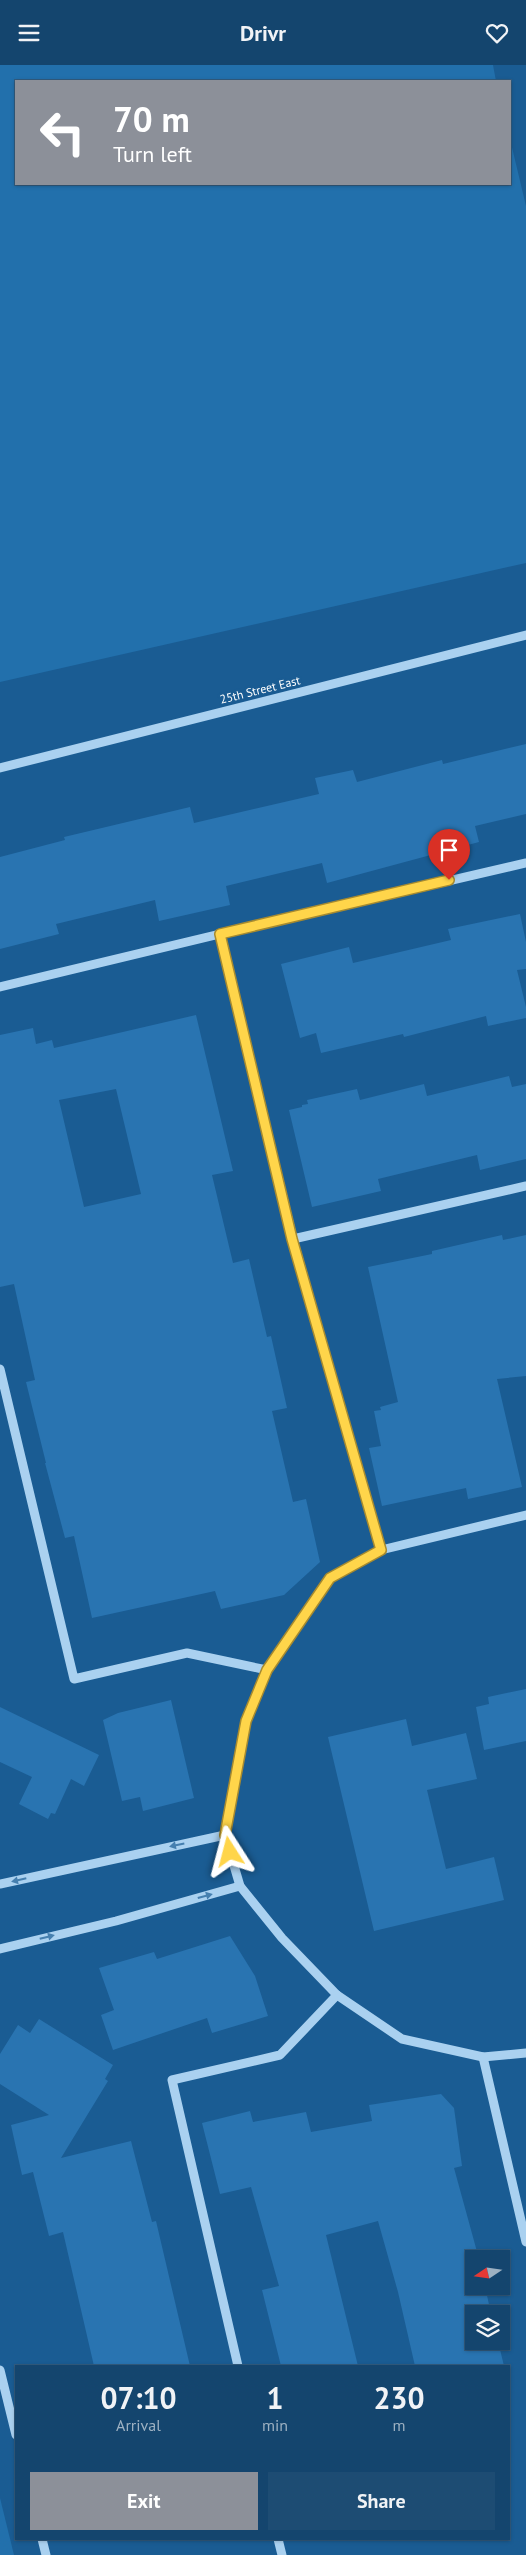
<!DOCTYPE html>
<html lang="en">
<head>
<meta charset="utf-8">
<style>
  body { margin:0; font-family:"PT Sans",sans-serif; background:#1d4c73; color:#f1f3f6; height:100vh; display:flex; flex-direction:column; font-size:19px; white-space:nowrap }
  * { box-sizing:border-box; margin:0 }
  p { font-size:16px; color:#9db1c2 }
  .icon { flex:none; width:28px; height:28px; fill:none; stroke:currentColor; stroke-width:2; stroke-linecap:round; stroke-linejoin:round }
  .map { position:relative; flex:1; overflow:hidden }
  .details { position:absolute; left:15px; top:2300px; width:495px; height:175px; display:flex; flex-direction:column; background:#14456e; border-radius:0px; box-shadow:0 1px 4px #0004,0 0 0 1px #335d81 }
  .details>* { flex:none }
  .guide { position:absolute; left:15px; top:15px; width:496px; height:105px; border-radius:0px; box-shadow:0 1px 4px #0004,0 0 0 1px #335d81; background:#8c9099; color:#fff; overflow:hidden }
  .needle { width:32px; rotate:257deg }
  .buttons { position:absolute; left:465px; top:2185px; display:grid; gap:10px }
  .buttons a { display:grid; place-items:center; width:45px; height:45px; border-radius:0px; background:#14456e; box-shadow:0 1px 4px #0004,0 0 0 1px #335d81; font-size:25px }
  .pin { position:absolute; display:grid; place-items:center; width:42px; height:42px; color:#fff; margin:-51px -21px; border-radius:50% 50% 50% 0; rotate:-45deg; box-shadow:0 0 5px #0007 }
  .pin .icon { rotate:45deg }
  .me { position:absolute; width:55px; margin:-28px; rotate:351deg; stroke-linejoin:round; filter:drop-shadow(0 0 4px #0008) }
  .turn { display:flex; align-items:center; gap:18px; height:105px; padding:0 15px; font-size:22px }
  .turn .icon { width:65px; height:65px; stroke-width:2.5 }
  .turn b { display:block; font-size:35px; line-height:42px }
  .eta { display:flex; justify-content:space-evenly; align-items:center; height:85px; text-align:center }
  .eta b { font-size:30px; font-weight:600; line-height:35px }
  .action { display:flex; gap:10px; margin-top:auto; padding:10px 15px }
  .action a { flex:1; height:58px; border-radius:0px; background:#8c9099; color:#fff; font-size:20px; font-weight:600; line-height:58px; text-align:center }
  .action a+a { background:#1d4c73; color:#f1f3f6 }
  header { display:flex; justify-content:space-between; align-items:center; height:65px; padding:0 15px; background:#14456e; font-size:22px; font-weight:600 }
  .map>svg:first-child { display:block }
</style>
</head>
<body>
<header><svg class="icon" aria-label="menu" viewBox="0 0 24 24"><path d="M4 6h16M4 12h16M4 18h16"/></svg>Drivr<svg class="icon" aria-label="heart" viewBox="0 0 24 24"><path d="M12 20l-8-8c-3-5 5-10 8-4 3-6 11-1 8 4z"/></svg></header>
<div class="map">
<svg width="526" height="2490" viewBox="0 0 526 2490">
  <rect width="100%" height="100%" fill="#1a5c93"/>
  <g fill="#2270ac">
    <path d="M 0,0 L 493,0 L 496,16 L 16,16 L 16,119 L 510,119 L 510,74 L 526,141 L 526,498 L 0,617 Z"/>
    <path d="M 0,2433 L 14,2490 L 0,2490 Z"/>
  </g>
  <g fill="#2974b1" fill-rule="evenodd">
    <path d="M 526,679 L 526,749 L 475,761 L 479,777 L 327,818 L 322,798 L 226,821 L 230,840 L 159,856 L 155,835 L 56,859 L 59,869 L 0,884 L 0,792 L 65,775 L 64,772 L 190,742 L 194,758 L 319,729 L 315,713 L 353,705 L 357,717 L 442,695 L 443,699 Z"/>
    <path d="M 520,849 L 526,877 L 526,904 L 517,905 L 526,942 L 526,953 L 488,961 L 486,951 L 404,972 L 403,969 L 321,988 L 316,968 L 300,973 L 281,899 L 349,882 L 353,898 L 451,875 L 448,864 Z"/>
    <path d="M 196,950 L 233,1106 L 212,1110 L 233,1198 L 249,1194 L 267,1272 L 271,1271 L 287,1343 L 272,1346 L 293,1437 L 306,1434 L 320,1497 L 284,1530 L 221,1544 L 215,1526 L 92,1553 L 74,1471 L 65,1473 L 45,1398 L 46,1398 L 26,1317 L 35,1315 L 14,1219 L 0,1222 L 0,970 L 33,963 L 36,979 L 52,975 L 54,983 ZM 116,1024 L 141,1129 L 84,1142 L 59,1035 Z"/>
    <path d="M 509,1011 L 512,1022 L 526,1019 L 526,1094 L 480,1105 L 477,1090 L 378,1114 L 381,1126 L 312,1142 L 289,1045 L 302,1042 L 302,1040 L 308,1039 L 307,1035 L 357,1024 L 360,1035 L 424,1019 L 427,1031 Z"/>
    <path d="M 502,1170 L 503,1175 L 526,1170 L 526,1311 L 497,1314 L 522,1422 L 468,1434 L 466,1423 L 382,1441 L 369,1383 L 381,1381 L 374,1346 L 381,1345 L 380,1342 L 398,1337 L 368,1202 L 432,1189 L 432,1186 Z"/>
    <path d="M 526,1624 L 526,1676 L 484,1685 L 476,1642 L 489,1639 L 488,1632 Z"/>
    <path d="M 171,1635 L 194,1733 L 143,1746 L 140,1732 L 122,1736 L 103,1655 L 118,1648 Z"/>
    <path d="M 0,1642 L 99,1690 L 84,1721 L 71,1714 L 55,1749 L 51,1748 L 48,1754 L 19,1739 L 32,1712 L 0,1697 Z"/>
    <path d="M 406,1654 L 412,1681 L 466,1668 L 477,1714 L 427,1725 L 446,1804 L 494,1792 L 504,1835 L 374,1866 L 328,1672 Z"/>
    <path d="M 230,1871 L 255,1911 L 268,1951 L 212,1968 L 207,1953 L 113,1985 L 101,1950 L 114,1945 L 99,1903 L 154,1887 L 157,1894 Z"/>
    <path d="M 39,1954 L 113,2000 L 105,2014 L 108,2016 L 61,2093 L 131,2076 L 152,2157 L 156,2156 L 190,2301 L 94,2301 L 63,2167 L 49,2171 L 33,2107 L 22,2110 L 11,2060 L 49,2050 L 0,2019 L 0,1989 L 18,1960 L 30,1968 Z"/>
    <path d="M 441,2029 L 454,2043 L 462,2101 L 454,2103 L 479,2194 L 474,2194 L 474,2221 L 485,2221 L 491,2249 L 474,2249 L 474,2276 L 498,2276 L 504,2301 L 415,2301 L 398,2227 L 378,2156 L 326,2170 L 358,2301 L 281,2301 L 262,2225 L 279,2221 L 251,2122 L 220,2129 L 202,2058 L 250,2046 L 253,2057 L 306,2047 L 311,2067 L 372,2056 L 369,2040 Z"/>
  </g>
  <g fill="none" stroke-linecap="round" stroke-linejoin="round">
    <g stroke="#aad1f0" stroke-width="9">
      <path d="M 0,703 L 526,570"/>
      <path d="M 0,922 L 220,869"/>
      <path d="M 293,1174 L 220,869 L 526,798"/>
      <path d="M 0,1304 L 74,1614 L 187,1588 L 267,1605"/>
      <path d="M 526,1450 L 381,1485 L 330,1513 L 267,1605 L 246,1656 L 225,1770 L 240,1821 L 282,1873 L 337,1930 L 402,1974 L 483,1992 L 526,1988"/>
      <path d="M 381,1485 L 293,1174 L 526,1121"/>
      <path d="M 0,1819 L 225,1770"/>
      <path d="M 0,1884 L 116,1856 L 240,1821"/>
      <path d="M 483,1992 L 526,2177"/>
      <path d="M 238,2301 L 172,2015 L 280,1990 L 337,1930"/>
      <path d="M 0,2305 L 16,2370"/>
      <path d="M 42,2474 L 46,2490"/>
      <path d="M 278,2474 L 282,2490"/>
    </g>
  </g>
  <defs><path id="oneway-solid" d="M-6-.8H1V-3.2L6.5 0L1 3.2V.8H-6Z" transform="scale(1.25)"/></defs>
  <g fill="#457faf">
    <use href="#oneway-solid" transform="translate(177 1780) rotate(168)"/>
    <use href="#oneway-solid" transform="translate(19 1815) rotate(167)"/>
    <use href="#oneway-solid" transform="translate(205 1831) rotate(-15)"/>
    <use href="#oneway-solid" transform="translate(47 1872) rotate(-14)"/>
  </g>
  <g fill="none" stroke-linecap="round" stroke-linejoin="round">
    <defs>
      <path id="route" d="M 230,1787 L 225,1770 L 246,1656 L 267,1605 L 330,1513 L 381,1485 L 292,1174 L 220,869 L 449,815"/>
    </defs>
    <use href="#route" stroke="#a68a30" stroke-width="12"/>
    <use href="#route" stroke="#ffd54a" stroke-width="9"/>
  </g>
  <g text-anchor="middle" stroke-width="5" stroke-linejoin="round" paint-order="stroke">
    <g font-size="12" fill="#fff" stroke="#1a5c93">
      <text transform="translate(260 625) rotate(-14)" y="4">25th Street East</text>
    </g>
  </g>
</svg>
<div class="buttons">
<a><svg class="needle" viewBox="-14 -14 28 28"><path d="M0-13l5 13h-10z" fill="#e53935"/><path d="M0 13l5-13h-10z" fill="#9db1c2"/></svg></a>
<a><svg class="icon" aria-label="layers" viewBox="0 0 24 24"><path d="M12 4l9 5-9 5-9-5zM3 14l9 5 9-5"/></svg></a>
</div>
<div class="pin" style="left:449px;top:815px;background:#d93025"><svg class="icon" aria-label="arrive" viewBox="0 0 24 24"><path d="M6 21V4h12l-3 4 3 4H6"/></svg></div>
<svg class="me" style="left:230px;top:1787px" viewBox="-20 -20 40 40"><path d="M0-17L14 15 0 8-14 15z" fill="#ffd54a" stroke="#fff" stroke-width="4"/></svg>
<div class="guide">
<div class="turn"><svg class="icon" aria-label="left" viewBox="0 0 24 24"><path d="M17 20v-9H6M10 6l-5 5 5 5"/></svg><div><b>70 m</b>Turn left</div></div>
</div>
<section class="details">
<div class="eta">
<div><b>07:10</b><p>Arrival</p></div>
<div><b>1</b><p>min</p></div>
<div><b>230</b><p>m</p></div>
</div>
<div class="action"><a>Exit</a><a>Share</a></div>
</section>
</div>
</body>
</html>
